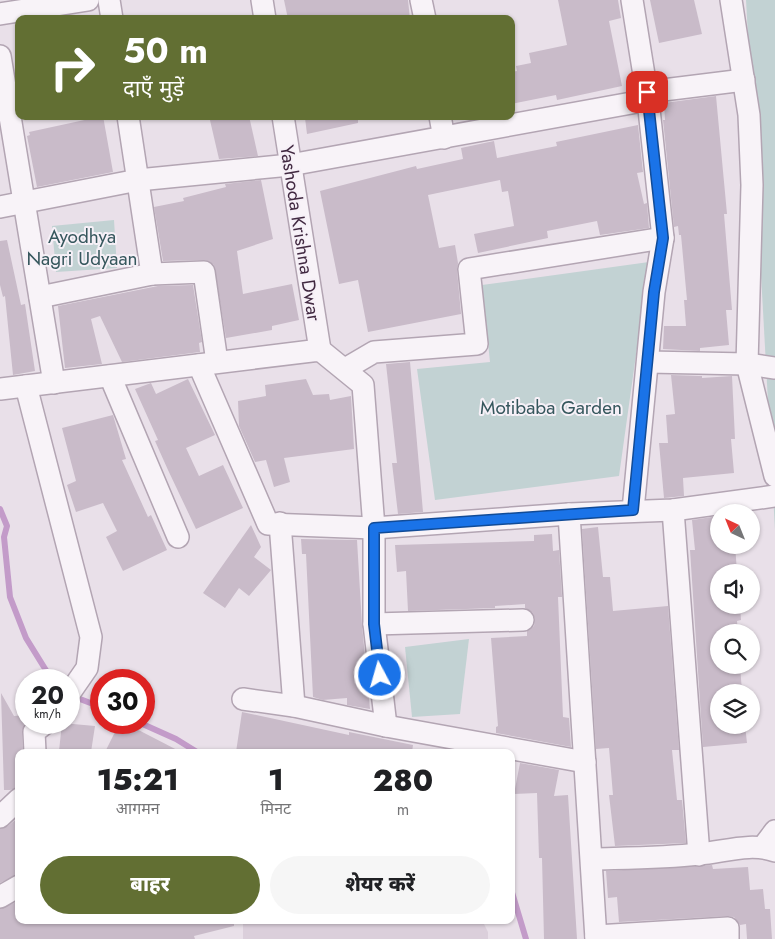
<!DOCTYPE html>
<html lang="hi">
<head>
<meta charset="utf-8">
<style>
  body { margin:0; font-family:Jost,"Noto Sans Devanagari",sans-serif; background:#f6f6f6; color:#202124; height:100vh; display:flex; flex-direction:column; font-size:19px; white-space:nowrap }
  * { box-sizing:border-box; margin:0 }
  p { font-size:16px; color:#757577 }
  .icon { flex:none; width:28px; height:28px; fill:none; stroke:currentColor; stroke-width:2; stroke-linecap:round; stroke-linejoin:round }
  .map { position:relative; flex:1; overflow:hidden }
  .details { position:absolute; left:15px; top:749px; width:500px; height:175px; display:flex; flex-direction:column; background:#fff; border-radius:10px; box-shadow:0 1px 4px #0004 }
  .details>* { flex:none }
  .banner { position:absolute; left:15px; top:15px; width:500px; height:105px; border-radius:10px; box-shadow:0 1px 4px #0004; background:#626f33; color:#fff; overflow:hidden }
  .needle { width:32px; rotate:317deg }
  .fabs { position:absolute; left:710px; top:504px; display:grid; gap:10px }
  .fabs a { display:grid; place-items:center; width:50px; height:50px; border-radius:50%; background:#fff; box-shadow:0 1px 4px #0004; font-size:25px }
  .speed { position:absolute; left:15px; top:669px; display:flex; gap:10px; font-size:25px; font-weight:700; text-align:center }
  .speed>* { display:grid; place-content:center; width:65px; height:65px; border-radius:50%; background:#fff; box-shadow:0 1px 4px #0004; line-height:1 }
  .speed small { font-size:12px; font-weight:400 }
  .speed .limit { border:8px solid #d22; background:#fff; color:#111 }
  .pin { position:absolute; display:grid; place-items:center; width:42px; height:42px; color:#fff; margin:-21px; border-radius:10px; box-shadow:0 2px 8px #0006 }
  .me { position:absolute; width:55px; margin:-28px; rotate:354deg; stroke-linejoin:round; filter:drop-shadow(0 0 4px #0008) }
  .turn { display:flex; align-items:center; gap:18px; height:105px; padding:0 25px; font-size:22px }
  .turn .icon { width:65px; height:65px; stroke-width:2.5 }
  .turn b { display:block; font-size:35px; line-height:42px }
  .eta { display:flex; justify-content:space-evenly; align-items:center; height:85px; text-align:center }
  .eta b { font-size:30px; font-weight:800; line-height:35px }
  .primary-button { display:flex; gap:10px; margin-top:auto; padding:10px 25px }
  .primary-button a { flex:1; height:58px; border-radius:30px; background:#626f33; color:#fff; font-size:20px; font-weight:800; line-height:58px; text-align:center }
  .primary-button a+a { background:#f6f6f6; color:#202124 }
  .map>svg:first-child { display:block }
</style>
</head>
<body>
<div class="map">
<svg width="775" height="939" viewBox="0 0 775 939">
  <rect width="100%" height="100%" fill="#e9e0e9"/>
  <path fill="#dbcfdb" d="M 243,920 L 482,920 L 488,932 L 488,939 L 243,939 Z"/>
  <g fill="#c2d2d3">
    <path d="M 746,0 L 775,0 L 775,530 Z"/>
    <path d="M 114,220 L 117,268 L 56,272 L 52,226 Z"/>
    <path d="M 649,262 L 619,476 L 435,500 L 417,369 L 490,362 L 482,285 Z"/>
    <path d="M 469,639 L 460,714 L 412,717 L 405,647 Z"/>
  </g>
  <g fill="none" stroke-linecap="round" stroke-linejoin="round">
    <g stroke="#c39bc9" stroke-width="6">
      <path d="M 0,509 L 7,526 L 4,537 L 10,597 L 26,638 L 52,680"/>
      <path d="M 72,696 L 101,707"/>
      <path d="M 138,722 L 176,739 L 197,752"/>
      <path d="M 511,889 L 526,939"/>
    </g>
  </g>
  <g fill="#c9bbc9">
    <path d="M 284,0 L 408,0 L 410,19 L 288,19 Z"/>
    <path d="M 558,0 L 618,0 L 621,18 L 609,21 L 622,86 L 557,100 L 556,95 L 511,104 L 511,72 L 517,71 L 516,66 L 531,63 L 529,53 L 567,45 Z"/>
    <path d="M 650,0 L 694,0 L 702,34 L 659,43 Z"/>
    <path d="M 716,96 L 727,214 L 724,214 L 732,310 L 726,310 L 729,345 L 700,348 L 700,351 L 663,349 L 664,326 L 686,326 L 684,300 L 687,300 L 681,235 L 679,235 L 678,226 L 674,227 L 663,120 L 665,120 L 664,103 Z"/>
    <path d="M 103,116 L 113,172 L 37,187 L 27,136 L 30,135 L 29,132 Z"/>
    <path d="M 209,116 L 249,116 L 258,156 L 219,159 Z"/>
    <path d="M 318,116 L 358,116 L 358,123 L 307,134 L 305,118 Z"/>
    <path d="M 638,125 L 643,172 L 637,173 L 644,204 L 647,203 L 649,228 L 600,235 L 597,221 L 547,231 L 548,238 L 478,253 L 474,234 L 514,226 L 508,191 L 502,192 L 500,180 L 428,195 L 439,248 L 455,245 L 458,263 L 457,270 L 461,314 L 368,332 L 358,280 L 339,284 L 320,191 L 416,166 L 417,169 L 463,159 L 461,148 L 494,141 L 497,158 L 557,146 L 556,142 Z"/>
    <path d="M 261,180 L 273,239 L 237,251 L 243,294 L 292,284 L 299,320 L 272,326 L 272,330 L 226,338 L 214,265 L 204,260 L 163,261 L 154,207 L 184,201 L 183,198 L 226,187 L 225,184 Z"/>
    <path d="M 7,240 L 21,305 L 25,304 L 35,371 L 13,375 L 5,296 L 3,297 L 0,285 L 0,241 Z"/>
    <path d="M 193,285 L 202,342 L 199,343 L 200,352 L 122,362 L 100,316 L 91,319 L 102,364 L 65,368 L 58,306 L 158,286 Z"/>
    <path d="M 410,362 L 423,512 L 398,514 L 392,463 L 397,463 L 386,364 Z"/>
    <path d="M 671,375 L 702,376 L 702,378 L 732,376 L 735,439 L 731,439 L 734,473 L 683,478 L 684,496 L 664,498 L 659,443 L 668,443 L 666,415 L 675,414 Z"/>
    <path d="M 188,379 L 215,435 L 186,448 L 199,476 L 223,465 L 243,508 L 196,529 L 168,470 L 155,441 L 158,440 L 135,389 L 151,383 L 156,394 Z"/>
    <path d="M 306,379 L 313,395 L 329,394 L 330,400 L 351,396 L 354,449 L 284,458 L 290,482 L 274,487 L 266,460 L 255,462 L 239,426 L 238,401 L 266,396 L 265,385 Z"/>
    <path d="M 113,415 L 126,459 L 122,460 L 148,517 L 151,515 L 167,550 L 123,571 L 106,537 L 117,531 L 103,503 L 76,512 L 67,485 L 76,481 L 62,428 Z"/>
    <path d="M 719,516 L 719,545 L 735,545 L 737,572 L 719,572 L 719,605 L 740,605 L 741,620 L 737,621 L 738,632 L 719,632 L 719,665 L 740,665 L 742,692 L 719,692 L 719,725 L 745,725 L 747,743 L 703,747 L 690,550 L 695,550 L 692,520 Z"/>
    <path d="M 251,525 L 261,547 L 254,557 L 271,570 L 249,596 L 239,588 L 225,608 L 203,593 Z"/>
    <path d="M 598,527 L 603,577 L 610,577 L 613,611 L 668,606 L 679,750 L 672,750 L 677,800 L 682,800 L 686,843 L 615,846 L 609,795 L 613,795 L 609,748 L 596,749 L 582,529 Z"/>
    <path d="M 552,534 L 553,551 L 559,550 L 562,597 L 558,597 L 563,717 L 569,718 L 571,747 L 496,733 L 496,727 L 498,726 L 491,638 L 527,636 L 527,631 L 534,626 L 535,619 L 533,613 L 525,608 L 525,604 L 495,606 L 495,608 L 408,611 L 406,571 L 397,572 L 395,545 L 534,541 L 534,535 Z"/>
    <path d="M 301,539 L 357,540 L 362,625 L 370,709 L 347,705 L 347,698 L 323,700 L 313,697 L 306,554 L 302,554 Z"/>
    <path d="M 1,693 L 14,716 L 26,715 L 26,722 L 22,732 L 23,752 L 19,752 L 19,787 L 10,790 L 4,790 Z"/>
    <path d="M 242,712 L 349,735 L 349,732 L 413,745 L 412,752 L 236,752 Z"/>
    <path d="M 120,722 L 123,722 L 181,752 L 105,752 Z"/>
    <path d="M 62,723 L 95,726 L 91,752 L 59,751 Z"/>
    <path d="M 520,763 L 559,770 L 554,796 L 568,795 L 577,939 L 544,939 L 542,858 L 539,858 L 537,793 L 514,794 Z"/>
    <path d="M 19,817 L 19,874 L 0,883 L 0,829 L 8,826 Z"/>
    <path d="M 712,865 L 713,869 L 748,867 L 750,890 L 763,889 L 765,909 L 770,909 L 772,939 L 747,939 L 746,924 L 740,925 L 734,917 L 728,916 L 619,922 L 617,897 L 608,898 L 606,871 Z"/>
    <path d="M 19,901 L 19,920 L 234,920 L 234,926 L 194,936 L 195,939 L 0,939 L 0,909 Z"/>
  </g>
  <g fill="none" stroke-linecap="round" stroke-linejoin="round">
    <defs>
      <g id="street">
        <path d="M 109,0 L 112,19"/>
        <path d="M 262,0 L 265,19"/>
        <path d="M 421,0 L 425,19"/>
        <path d="M 632,0 L 648,100 L 663,238 L 654,292 L 633,510"/>
        <path d="M 731,0 L 749,115 L 752,185 L 747,364 L 775,476"/>
        <path d="M 0,14 L 88,0"/>
        <path d="M 0,56 L 54,383"/>
        <path d="M 647,92 L 744,80"/>
        <path d="M 128,116 L 152,274"/>
        <path d="M 283,116 L 320,350"/>
        <path d="M 440,116 L 444,138"/>
        <path d="M 0,207 L 138,180 L 290,165 L 648,100"/>
        <path d="M 40,297 L 152,274 L 204,272 L 217,362"/>
        <path d="M 648,362 L 747,364 L 775,368"/>
        <path d="M 199,365 L 268,524 L 374,528 L 569,514 L 673,510 L 775,496"/>
        <path d="M 345,369 L 374,352 L 477,344 L 469,269 L 663,238"/>
        <path d="M 110,376 L 178,537"/>
        <path d="M 26,386 L 91,637 L 87,668 L 69,694"/>
        <path d="M 0,389 L 320,350 L 363,385 L 374,528 L 374,624 L 386,726"/>
        <path d="M 673,510 L 699,855"/>
        <path d="M 569,514 L 596,939"/>
        <path d="M 280,523 L 294,706"/>
        <path d="M 374,624 L 523,620"/>
        <path d="M 243,699 L 294,706 L 386,726 L 585,762"/>
        <path d="M 35,752 L 34,732 L 47,722"/>
        <path d="M 0,817 L 19,799"/>
        <path d="M 763,847 L 775,831"/>
        <path d="M 592,859 C 627,858 664,858 699,854 C 724,852 751,842 775,851"/>
        <path d="M 0,897 L 19,886"/>
        <path d="M 596,936 L 728,928 L 728,939"/>
      </g>
    </defs>
    <use href="#street" stroke="#b3a5b3" stroke-width="24"/>
    <use href="#street" stroke="#f8f3f8" stroke-width="21"/>
  </g>
  <g fill="none" stroke-linecap="round" stroke-linejoin="round">
    <defs>
      <path id="route" d="M 380,675 L 374,624 L 374,528 L 633,510 L 654,292 L 663,238 L 647,92"/>
    </defs>
    <use href="#route" stroke="#114b97" stroke-width="12"/>
    <use href="#route" stroke="#1a73e8" stroke-width="9"/>
  </g>
  <g text-anchor="middle" stroke-width="4" stroke-linejoin="round" paint-order="stroke">
    <g font-size="19" fill="#412941" stroke="#f6f0f7">
      <text transform="translate(301 233) rotate(81)" y="7">Yashoda Krishna Dwar</text>
    </g>
    <g font-size="19" fill="#36575d" stroke="#f6f0f7">
      <text x="82" y="243">Ayodhya<tspan x="82" dy="22">Nagri Udyaan</tspan></text>
      <text x="551" y="414">Motibaba Garden</text>
    </g>
  </g>
</svg>
<div class="fabs">
<a><svg class="needle" viewBox="-14 -14 28 28"><path d="M0-13l5 13h-10z" fill="#e53935"/><path d="M0 13l5-13h-10z" fill="#757577"/></svg></a>
<a><svg class="icon" aria-label="sound" viewBox="0 0 24 24"><path d="M4 9h4l5-4v14l-5-4H4zM17 9q2 3 0 6"/></svg></a>
<a><svg class="icon" aria-label="search" viewBox="0 0 24 24"><circle cx="10" cy="10" r="6"/><path d="M15 15l6 6"/></svg></a>
<a><svg class="icon" aria-label="layers" viewBox="0 0 24 24"><path d="M12 4l9 5-9 5-9-5zM3 14l9 5 9-5"/></svg></a>
</div>
<div class="speed"><div>20<small>km/h</small></div><div class="limit">30</div></div>
<div class="pin" style="left:647px;top:92px;background:#d93025"><svg class="icon" aria-label="arrive" viewBox="0 0 24 24"><path d="M6 21V4h12l-3 4 3 4H6"/></svg></div>
<svg class="me" style="left:380px;top:675px" viewBox="-20 -20 40 40"><circle r="17" fill="#1a73e8" stroke="#fff" stroke-width="3"/><path d="M0-11L8 9 0 5-8 9z" fill="#fff"/></svg>
<div class="banner">
<div class="turn"><svg class="icon" aria-label="right" viewBox="0 0 24 24"><path d="M7 20v-9h11M14 6l5 5-5 5"/></svg><div><b>50 m</b>दाएँ मुड़ें</div></div>
</div>
<section class="details">
<div class="eta">
<div><b>15:21</b><p>आगमन</p></div>
<div><b>1</b><p>मिनट</p></div>
<div><b>280</b><p>m</p></div>
</div>
<div class="primary-button"><a>बाहर</a><a>शेयर करें</a></div>
</section>
</div>
</body>
</html>
